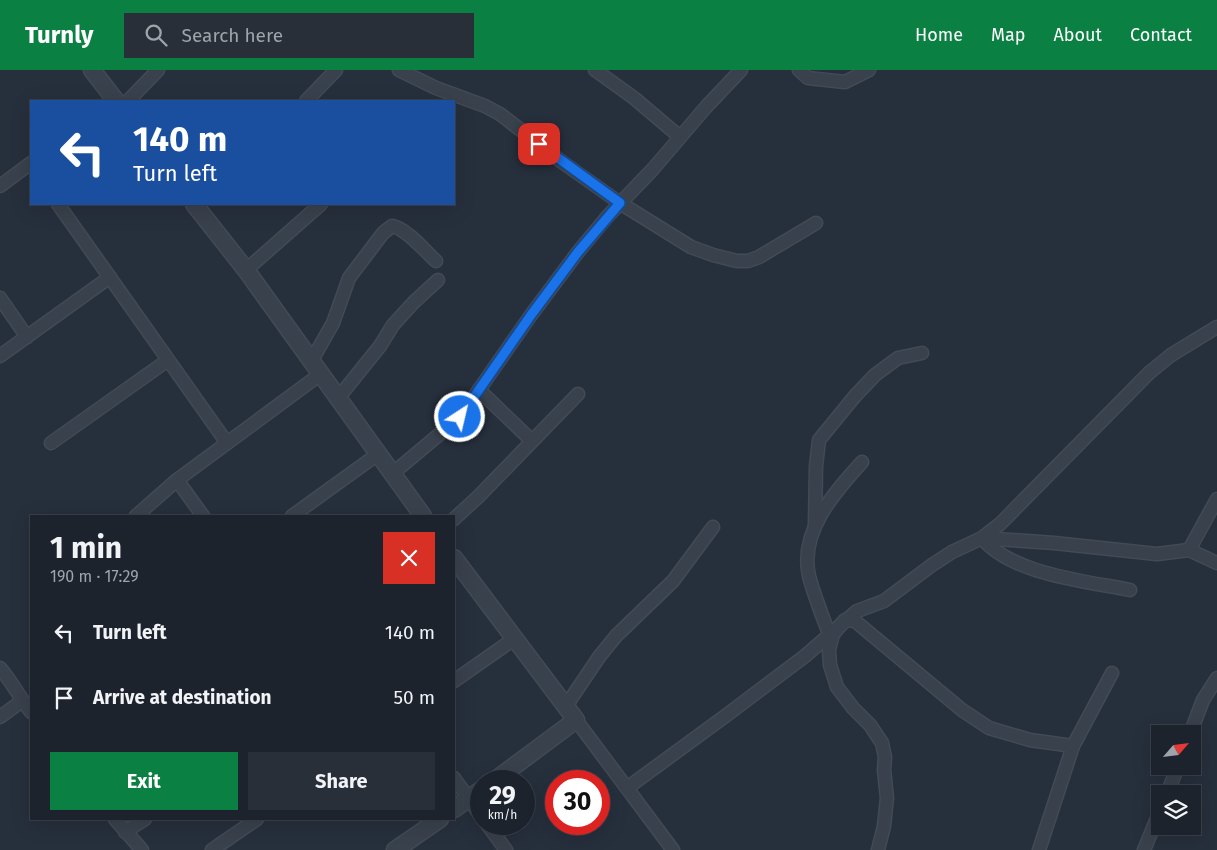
<!DOCTYPE html>
<html lang="en">
<head>
<meta charset="utf-8">
<style>
  body { margin:0; font-family:"Fira Sans",sans-serif; background:#292f39; color:#f1f3f6; height:100vh; display:flex; flex-direction:column; font-size:19px; white-space:nowrap }
  * { box-sizing:border-box; margin:0 }
  p { font-size:16px; color:#a0a4aa }
  .icon { flex:none; width:28px; height:28px; fill:none; stroke:currentColor; stroke-width:2; stroke-linecap:round; stroke-linejoin:round }
  .map { position:relative; flex:1; overflow:hidden }
  .sheet { position:absolute; left:30px; top:445px; width:425px; height:305px; display:flex; flex-direction:column; background:#1c232d; border-radius:0px; box-shadow:0 5px 20px #0002,0 0 0 1px #3a4049 }
  .sheet>* { flex:none }
  .banner { position:absolute; left:30px; top:30px; width:425px; height:105px; border-radius:0px; box-shadow:0 5px 20px #0002,0 0 0 1px #3a4049; background:#1a4fa0; color:#fff; overflow:hidden }
  .needle { width:32px; rotate:62deg }
  .tools { position:absolute; left:1151px; top:655px; display:grid; gap:10px }
  .tools a { display:grid; place-items:center; width:50px; height:50px; border-radius:0px; background:#1c232d; box-shadow:0 5px 20px #0002,0 0 0 1px #3a4049; font-size:25px }
  .speed { position:absolute; left:470px; top:700px; display:flex; gap:10px; font-size:25px; font-weight:700; text-align:center }
  .speed>* { display:grid; place-content:center; width:65px; height:65px; border-radius:50%; background:#1c232d; box-shadow:0 5px 20px #0002,0 0 0 1px #3a4049; line-height:1 }
  .speed small { font-size:12px; font-weight:400 }
  .speed .limit { border:8px solid #d22; background:#fff; color:#111 }
  .pin { position:absolute; display:grid; place-items:center; width:42px; height:42px; color:#fff; margin:-21px; border-radius:10px; box-shadow:0 2px 8px #0006 }
  .me { position:absolute; width:55px; margin:-28px; rotate:35deg; stroke-linejoin:round; filter:drop-shadow(0 0 4px #0008) }
  .turn { display:flex; align-items:center; gap:18px; height:105px; padding:0 20px; font-size:22px }
  .turn .icon { width:65px; height:65px; stroke-width:2.5 }
  .turn b { display:block; font-size:35px; line-height:42px }
  .round { display:grid; place-items:center; flex:none; width:52px; height:52px; border-radius:0px; background:#292f39 }
  .head { display:flex; align-items:center; justify-content:space-between; height:85px; padding:0 20px }
  h1 { font-size:30px; font-weight:700; line-height:38px }
  .cta { display:flex; gap:10px; margin-top:auto; padding:10px 20px }
  .cta a { flex:1; height:58px; border-radius:0px; background:#0b8043; color:#fff; font-size:20px; font-weight:700; line-height:58px; text-align:center }
  .cta a+a { background:#292f39; color:#f1f3f6 }
  ul { padding:0; list-style:none }
  li { display:flex; align-items:center; gap:15px; height:65px; padding:0 20px }
  li div { flex:1 }
  li b { display:block; font-size:19px }
  li em { font-style:normal }
  header { display:flex; align-items:center; gap:30px; box-sizing:border-box; height:70px; padding:0 25px; background:#0b8043; color:#fff }
  header strong { font-size:24px }
  nav { display:flex; gap:28px; margin-inline-start:auto; font-size:18px }
  .search { width:350px; height:45px; background:#292f39; display:flex; align-items:center; gap:12px; box-sizing:border-box; padding:0 18px; border-radius:0px; color:#a0a4aa; font-size:19px }
  .map>svg:first-child { display:block }
</style>
</head>
<body>
<header>
<strong>Turnly</strong>
<div class="search"><svg class="icon" aria-label="search" viewBox="0 0 24 24"><circle cx="10" cy="10" r="6"/><path d="M15 15l6 6"/></svg>Search here</div>
<nav><a>Home</a><a>Map</a><a>About</a><a>Contact</a></nav>
</header>
<div class="map">
<svg width="1217" height="780" viewBox="0 0 1217 780">
  <rect width="100%" height="100%" fill="#262f3c"/>
  <g fill="none" stroke-linecap="round" stroke-linejoin="round">
    <defs>
      <g id="minor">
        <path d="M 399,0 L 436,18 L 485,36 L 500,44 L 562,92 L 620,133 L 691,177 L 713,185 L 737,191 L 748,191 L 759,187 L 816,153"/>
        <path d="M 595,0 L 634,28 L 680,67"/>
        <path d="M 799,0 L 808,8 L 845,12 L 869,0"/>
        <path d="M 128,31 L 158,0"/>
        <path d="M 306,31 L 336,0"/>
        <path d="M 0,116 L 31,93"/>
        <path d="M 58,134 L 227,373"/>
        <path d="M 246,200 L 321,134"/>
        <path d="M 0,228 L 27,267"/>
        <path d="M 0,286 L 110,207"/>
        <path d="M 312,290 L 333,253 L 349,208 L 383,163 L 392,156 C 406,158 426,182 436,191"/>
        <path d="M 479,320 L 532,371"/>
        <path d="M 339,327 L 380,276 L 393,255 L 414,232 L 438,210"/>
        <path d="M 51,373 L 168,290"/>
        <path d="M 392,404 L 460,347 L 531,245 L 578,182 L 607,147 L 653,99 L 706,37 L 741,0"/>
        <path d="M 177,410 L 203,446"/>
        <path d="M 136,446 L 177,410 L 322,303"/>
        <path d="M 292,446 L 378,384"/>
        <path d="M 454,449 L 479,426 L 578,324"/>
        <path d="M 815,456 L 816,396 L 819,370 L 855,326 L 875,305 L 898,288 L 922,283"/>
        <path d="M 982,468 L 1054,473 L 1157,484 L 1189,480 L 1217,493"/>
        <path d="M 982,468 C 1011,504 1085,511 1130,520"/>
        <path d="M 1189,480 L 1217,429"/>
        <path d="M 829,564 C 822,545 814,525 809,506 C 799,461 835,422 862,392"/>
        <path d="M 0,598 C 12,612 20,628 31,642"/>
        <path d="M 454,611 L 514,569"/>
        <path d="M 566,636 L 599,587 L 616,566 L 673,511 L 713,457"/>
        <path d="M 0,647 L 22,631"/>
        <path d="M 576,650 L 673,780"/>
        <path d="M 1190,664 L 1203,630 L 1217,608"/>
        <path d="M 454,708 L 481,746"/>
        <path d="M 627,718 L 724,647 L 805,586 L 857,541 L 884,531 L 932,495 L 952,482 L 982,468 L 1000,454 L 1149,303 L 1171,285 L 1217,257"/>
        <path d="M 1167,724 L 1178,696"/>
        <path d="M 115,749 L 142,780"/>
        <path d="M 487,754 L 506,780"/>
        <path d="M 125,762 L 145,749"/>
        <path d="M 212,780 L 257,749"/>
        <path d="M 878,780 L 884,756 L 887,728 L 884,700 L 885,687 L 882,673 L 870,655 L 853,638 L 837,617 L 830,595 L 829,580 L 833,564 L 845,550 L 855,551 L 962,640 L 989,658 L 1030,670 L 1073,676"/>
        <path d="M 1039,780 L 1073,676 L 1112,603"/>
        <path d="M 1144,780 L 1160,741"/>
      </g>
      <g id="tertiary">
        <path d="M 92,0 L 116,31"/>
        <path d="M 194,134 L 246,200 L 423,446"/>
        <path d="M 454,488 L 576,650 L 494,711"/>
        <path d="M 454,739 L 481,720"/>
        <path d="M 395,780 L 440,749"/>
      </g>
    </defs>
    <use href="#minor" stroke="#424a55" stroke-width="15"/>
    <use href="#tertiary" stroke="#424a55" stroke-width="19"/>
    <use href="#minor" stroke="#39414c" stroke-width="12"/>
    <use href="#tertiary" stroke="#39414c" stroke-width="16"/>
  </g>
  <g fill="none" stroke-linecap="round" stroke-linejoin="round">
    <defs>
      <path id="route" d="M 460,347 L 531,245 L 578,182 L 620,133 L 539,74"/>
    </defs>
    <use href="#route" stroke="#114b97" stroke-width="12"/>
    <use href="#route" stroke="#1a73e8" stroke-width="9"/>
  </g>
</svg>
<div class="tools">
<a><svg class="needle" viewBox="-14 -14 28 28"><path d="M0-13l5 13h-10z" fill="#e53935"/><path d="M0 13l5-13h-10z" fill="#a0a4aa"/></svg></a>
<a><svg class="icon" aria-label="layers" viewBox="0 0 24 24"><path d="M12 4l9 5-9 5-9-5zM3 14l9 5 9-5"/></svg></a>
</div>
<div class="speed"><div>29<small>km/h</small></div><div class="limit">30</div></div>
<div class="pin" style="left:539px;top:74px;background:#d93025"><svg class="icon" aria-label="arrive" viewBox="0 0 24 24"><path d="M6 21V4h12l-3 4 3 4H6"/></svg></div>
<svg class="me" style="left:460px;top:347px" viewBox="-20 -20 40 40"><circle r="17" fill="#1a73e8" stroke="#fff" stroke-width="3"/><path d="M0-11L8 9 0 5-8 9z" fill="#fff"/></svg>
<div class="banner">
<div class="turn"><svg class="icon" aria-label="left" viewBox="0 0 24 24"><path d="M17 20v-9H6M10 6l-5 5 5 5"/></svg><div><b>140 m</b>Turn left</div></div>
</div>
<section class="sheet">
<div class="head"><div><h1>1 min</h1><p>190 m · 17:29</p></div><a class="round" style="background:#d93025;color:#fff"><svg class="icon" aria-label="close" viewBox="0 0 24 24"><path d="M6 6l12 12M18 6L6 18"/></svg></a></div>
<ul>
<li><svg class="icon" aria-label="left" viewBox="0 0 24 24"><path d="M17 20v-9H6M10 6l-5 5 5 5"/></svg><div><b>Turn left</b></div><em>140 m</em></li>
<li><svg class="icon" aria-label="arrive" viewBox="0 0 24 24"><path d="M6 21V4h12l-3 4 3 4H6"/></svg><div><b>Arrive at destination</b></div><em>50 m</em></li>
</ul>
<div class="cta"><a>Exit</a><a>Share</a></div>
</section>
</div>
</body>
</html>
